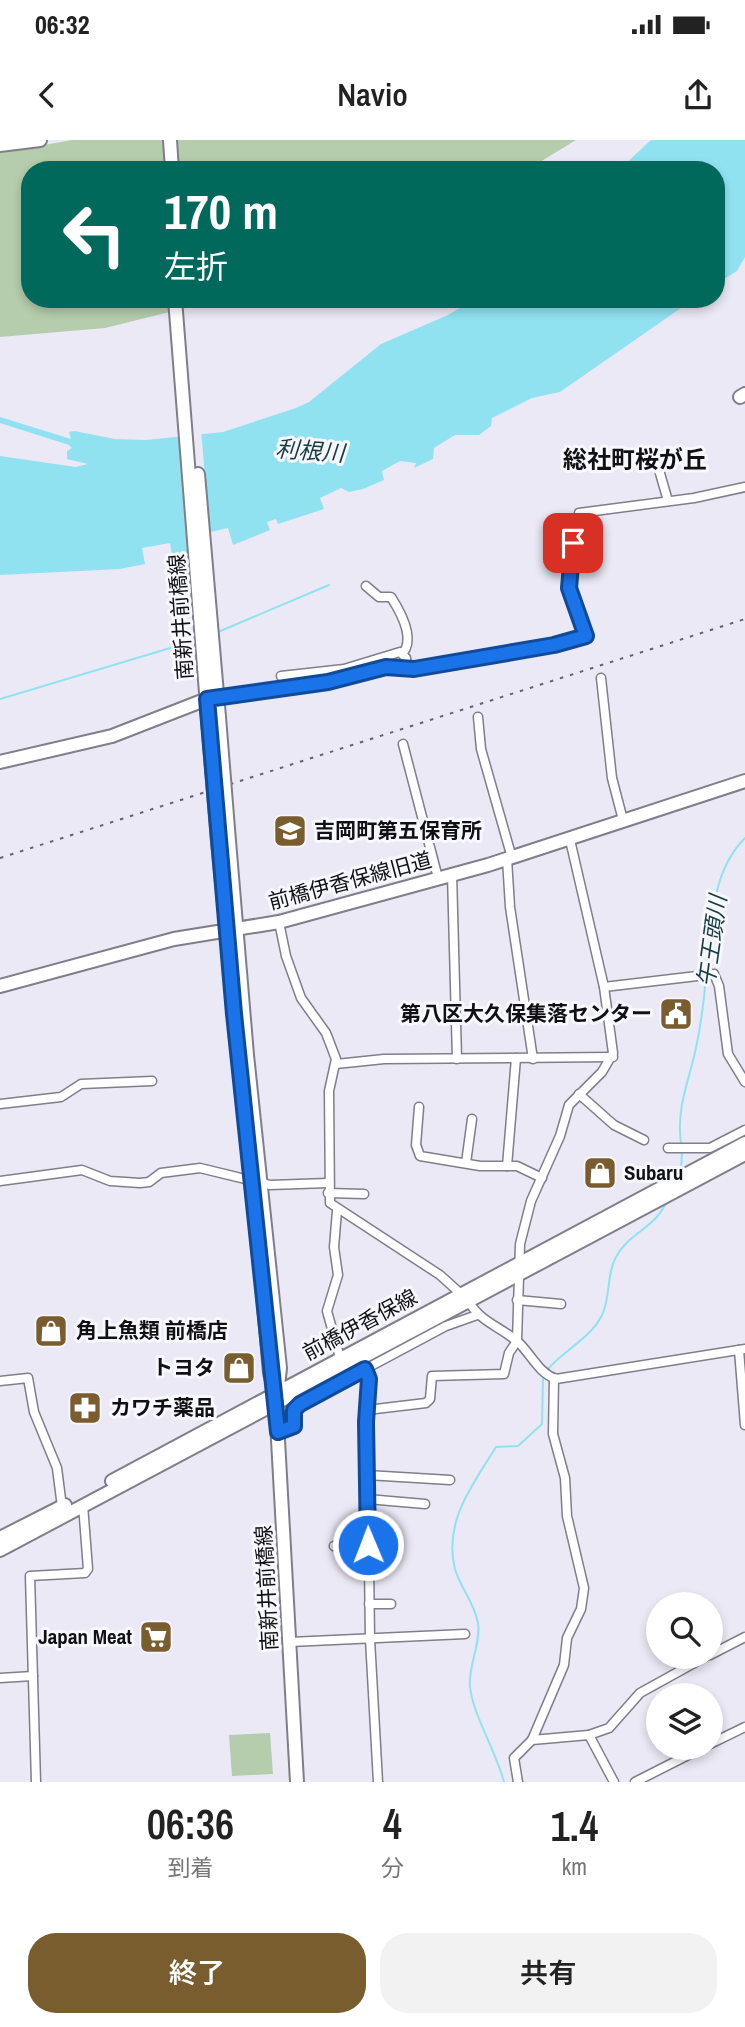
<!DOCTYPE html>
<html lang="ja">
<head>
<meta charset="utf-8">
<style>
  body { margin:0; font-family:"Archivo Narrow","Noto Sans JP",sans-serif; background:#f2f2f2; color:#222; height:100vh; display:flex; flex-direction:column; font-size:26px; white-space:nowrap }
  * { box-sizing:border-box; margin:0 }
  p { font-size:23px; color:#767676 }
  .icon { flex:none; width:38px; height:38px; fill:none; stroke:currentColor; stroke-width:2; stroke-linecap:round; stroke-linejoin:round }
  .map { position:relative; height:1642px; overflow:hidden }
  .side { display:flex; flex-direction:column; background:#fff; flex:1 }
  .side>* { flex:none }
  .banner { position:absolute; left:21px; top:21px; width:704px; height:147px; border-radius:28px; box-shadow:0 4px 10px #0003; background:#00695c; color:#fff; overflow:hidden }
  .buttons { position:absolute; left:646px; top:1452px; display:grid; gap:14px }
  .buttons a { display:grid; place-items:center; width:77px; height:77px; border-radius:50%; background:#fff; box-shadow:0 4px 10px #0003; font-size:35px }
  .pin { position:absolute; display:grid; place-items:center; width:60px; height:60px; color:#fff; margin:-30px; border-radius:14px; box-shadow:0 4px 10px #0006 }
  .me { position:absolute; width:77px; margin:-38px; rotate:359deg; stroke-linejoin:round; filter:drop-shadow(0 0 5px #0008) }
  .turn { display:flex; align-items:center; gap:24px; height:147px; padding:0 28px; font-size:32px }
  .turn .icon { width:91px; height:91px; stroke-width:2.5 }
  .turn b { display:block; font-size:49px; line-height:60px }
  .eta { display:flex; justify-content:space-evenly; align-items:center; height:119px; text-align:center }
  .eta b { font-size:42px; font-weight:600; line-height:49px }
  .button { display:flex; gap:14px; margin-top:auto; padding:14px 28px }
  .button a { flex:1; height:80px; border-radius:28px; background:#795d2f; color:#fff; font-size:28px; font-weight:600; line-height:80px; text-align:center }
  .button a+a { background:#f2f2f2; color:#222 }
  .status { display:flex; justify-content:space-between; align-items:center; height:49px; padding:0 35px; background:#fff; direction:ltr }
  .status svg { height:19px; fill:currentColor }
  header { display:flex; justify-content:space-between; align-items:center; height:91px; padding:0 28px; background:#fff; font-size:32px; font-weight:600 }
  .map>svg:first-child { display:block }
</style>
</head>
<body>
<div class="status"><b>06:32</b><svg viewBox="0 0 49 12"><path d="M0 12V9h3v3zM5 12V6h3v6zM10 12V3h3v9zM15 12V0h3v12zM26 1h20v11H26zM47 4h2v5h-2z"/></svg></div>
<header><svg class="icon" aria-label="back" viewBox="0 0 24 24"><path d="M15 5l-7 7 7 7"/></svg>Navio<svg class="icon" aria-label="share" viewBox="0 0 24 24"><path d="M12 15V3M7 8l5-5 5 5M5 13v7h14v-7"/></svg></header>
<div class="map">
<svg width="745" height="1642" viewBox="0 0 745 1642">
  <rect width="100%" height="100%" fill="#eae9f5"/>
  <g fill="#b5cdac">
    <path d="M 72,0 L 576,0 L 527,30 L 30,30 L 30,159 L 222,159 L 105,188 L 0,197 L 0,13 Z"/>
    <path d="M 270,1593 L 273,1634 L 232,1636 L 229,1595 Z"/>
  </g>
  <g fill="#91e2f1">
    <path d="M 651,0 L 745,0 L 745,117 L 737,131 L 716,144 L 716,30 L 619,30 Z"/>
    <path d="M 475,159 L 694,159 L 560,252 L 532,258 L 492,278 L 491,286 L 479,295 L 455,295 L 434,308 L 433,319 L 414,328 L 416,323 L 400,321 L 382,331 L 384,340 L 363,349 L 349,352 L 341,348 L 320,358 L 324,369 L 278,384 L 276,379 L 267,382 L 270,390 L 233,405 L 228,388 L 202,394 L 189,417 L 173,420 L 170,403 L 142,408 L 145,424 L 120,429 L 0,435 L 0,316 L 76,327 L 88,324 L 67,319 L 67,311 L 72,308 L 69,305 L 0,283 L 0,277 L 71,299 L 69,292 L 74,291 L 115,299 L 146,300 L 223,292 L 296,268 L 309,262 L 381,204 L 448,175 Z"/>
  </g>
  <path fill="#eae9f5" d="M 201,290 L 210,396 L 206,397 L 207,417 L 188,421 L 179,293 Z"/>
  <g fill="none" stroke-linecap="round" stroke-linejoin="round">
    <g stroke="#91e2f1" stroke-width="2">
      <path d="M 218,492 L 329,445"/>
      <path d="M 0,559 L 197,500"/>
      <path d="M 707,832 C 712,786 710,733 745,698"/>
      <path d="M 681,1003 C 676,968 689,941 696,908 C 701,884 704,861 706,837"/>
      <path d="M 681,1031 L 682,1012"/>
      <path d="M 548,1229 C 564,1210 591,1198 602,1175 C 611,1157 606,1135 616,1117 C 630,1091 653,1091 667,1061"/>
      <path d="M 504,1642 C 496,1611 473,1575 470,1547 C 468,1526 481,1504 478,1483 C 475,1464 460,1447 455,1429 C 443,1382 473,1344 496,1307 L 518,1306 L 542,1284 L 543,1237"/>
    </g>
    <defs>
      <g id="street">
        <path d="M 655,316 L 668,361"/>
        <path d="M 366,446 L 379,457 L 391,457 C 400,471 415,498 403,513"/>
        <path d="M 378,529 L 414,529 L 554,505 L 586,496 L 568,445 L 579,373 L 694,358 L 745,347"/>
        <path d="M 281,536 L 344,529 L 400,512 L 406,518 L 407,529"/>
        <path d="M 601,538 L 612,638 L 623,680"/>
        <path d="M 478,577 L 481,609 L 512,718"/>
        <path d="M 403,604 L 438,738"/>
        <path d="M 507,719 L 510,767 L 533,919"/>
        <path d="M 452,734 L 457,919"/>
        <path d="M 279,782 L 286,816 L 301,858 L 326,893 L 336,919 L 329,951 L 330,1063 L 440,1135 L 461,1154"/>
        <path d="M 604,847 L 714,834 L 719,846 L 728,914 L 745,942"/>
        <path d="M 336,924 L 384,919 L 613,917"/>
        <path d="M 579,954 L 614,985 L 644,1000"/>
        <path d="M 0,964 L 61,957 L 81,944 L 152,941"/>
        <path d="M 419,967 L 416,1005 L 420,1016 L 480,1026 L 517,1026 L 542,1038"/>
        <path d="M 668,1008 L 710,1008 L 745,990"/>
        <path d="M 466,1023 L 472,979"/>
        <path d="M 507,1026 L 516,918"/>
        <path d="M 0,1041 L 82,1030 L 110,1041 L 140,1043 L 149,1042 L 161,1033 L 200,1028 L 270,1045 L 328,1043"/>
        <path d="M 328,1053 L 364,1054"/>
        <path d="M 337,1071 L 334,1107 L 338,1135 L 327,1171 L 340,1218"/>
        <path d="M 517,1160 L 561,1164"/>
        <path d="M 469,1162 C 481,1183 504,1188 520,1204 C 532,1216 539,1233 556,1239 L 745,1209"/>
        <path d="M 739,1210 L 745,1285"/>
        <path d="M 365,1229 L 369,1239 L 367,1270 L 426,1263 L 430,1259 L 432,1236 L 504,1234 L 509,1213 L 517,1201 L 520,1104 L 531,1061 L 560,996 L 569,965 L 602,932 L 613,913 L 604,847 L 570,700"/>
        <path d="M 554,1238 L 553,1294 L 565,1338 L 567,1376 L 584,1448 L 581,1469 L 567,1498 L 564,1525 L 532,1600 L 589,1595 L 614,1642"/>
        <path d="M 0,1241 L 28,1238 L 34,1272 L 57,1328 L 62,1367"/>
        <path d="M 367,1270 L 370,1499 L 378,1642"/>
        <path d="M 278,1292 L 294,1286 L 294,1271 L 300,1264 L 446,1186 L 477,1175"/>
        <path d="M 367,1335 L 450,1340"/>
        <path d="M 367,1359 L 425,1364"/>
        <path d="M 334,1406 L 368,1405"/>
        <path d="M 369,1464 L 391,1464"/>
        <path d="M 290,1502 L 465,1494"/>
        <path d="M 710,1515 L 745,1497"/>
        <path d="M 0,1538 L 33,1536"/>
        <path d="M 589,1595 L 609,1588 L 640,1553 L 705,1517"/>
        <path d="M 710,1604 L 745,1587"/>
        <path d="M 36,1642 L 30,1436 L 85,1433 L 88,1429 L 83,1365"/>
        <path d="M 518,1642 L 514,1618 L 532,1600"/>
        <path d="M 635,1642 L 702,1608"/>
      </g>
      <g id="secondary">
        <path d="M 170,0 L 172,30"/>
        <path d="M 0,5 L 40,0"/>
        <path d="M 175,159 L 208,578"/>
        <path d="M 740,257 L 745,254"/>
        <path d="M 198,334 L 219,577"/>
        <path d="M 0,622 L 112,596 L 207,559 L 328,542 L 378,529"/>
        <path d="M 229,701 L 247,915 L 280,1228 L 276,1264 L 297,1642"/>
        <path d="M 218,702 L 242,942"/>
        <path d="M 0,846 L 174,799 L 279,782 L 488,725 L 745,641"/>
        <path d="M 257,1085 L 270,1233 L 275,1251"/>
      </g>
      <g id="primary">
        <path d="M 112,1341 L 745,1003"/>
        <path d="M 0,1398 L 65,1365"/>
        <path d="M 0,1410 L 745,1014"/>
      </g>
    </defs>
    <use href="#street" stroke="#7f7e89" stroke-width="11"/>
    <use href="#secondary" stroke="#7f7e89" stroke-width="16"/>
    <use href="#primary" stroke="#7f7e89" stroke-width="16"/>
    <use href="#street" stroke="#fff" stroke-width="8"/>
    <use href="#secondary" stroke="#fff" stroke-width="12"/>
    <use href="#primary" stroke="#fff" stroke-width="12"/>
    <path stroke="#64646b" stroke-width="2" stroke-dasharray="3.5 7" stroke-linecap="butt" d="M 0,718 L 745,479"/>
    <defs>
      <g id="secondary-bridge">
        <path d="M 219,577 L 229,701"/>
        <path d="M 208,578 L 218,702"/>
      </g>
    </defs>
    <use href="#secondary-bridge" stroke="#7f7e89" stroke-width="16" stroke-linecap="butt"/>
    <use href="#secondary-bridge" stroke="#fff" stroke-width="12"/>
  </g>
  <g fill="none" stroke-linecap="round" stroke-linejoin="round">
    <defs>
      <path id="route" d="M 368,1405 L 366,1282 L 369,1239 L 365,1229 L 300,1264 L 294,1270 L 294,1286 L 278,1292 L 234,874 L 207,559 L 328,542 L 386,527 L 414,529 L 554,505 L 586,496 L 569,448 L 573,403"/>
    </defs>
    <use href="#route" stroke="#114b97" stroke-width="18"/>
    <use href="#route" stroke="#1a73e8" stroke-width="12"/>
  </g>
  <defs>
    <symbol id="school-square" viewBox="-11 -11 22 22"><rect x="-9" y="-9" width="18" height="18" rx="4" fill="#795d2f" stroke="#f7f7fe"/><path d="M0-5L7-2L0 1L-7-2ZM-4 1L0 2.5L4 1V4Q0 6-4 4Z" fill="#fff"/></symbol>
    <symbol id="civic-square" viewBox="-11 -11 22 22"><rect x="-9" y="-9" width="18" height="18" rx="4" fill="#795d2f" stroke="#f7f7fe"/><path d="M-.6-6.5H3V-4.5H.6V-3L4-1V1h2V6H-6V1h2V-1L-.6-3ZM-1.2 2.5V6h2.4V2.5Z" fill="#fff"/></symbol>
    <symbol id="shop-square" viewBox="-11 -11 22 22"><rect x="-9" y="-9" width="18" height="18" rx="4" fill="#795d2f" stroke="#f7f7fe"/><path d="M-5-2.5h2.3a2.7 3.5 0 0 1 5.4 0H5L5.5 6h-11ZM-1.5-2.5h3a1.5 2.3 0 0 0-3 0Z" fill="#fff"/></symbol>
    <symbol id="pharmacy-square" viewBox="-11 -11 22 22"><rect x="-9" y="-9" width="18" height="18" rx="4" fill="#795d2f" stroke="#f7f7fe"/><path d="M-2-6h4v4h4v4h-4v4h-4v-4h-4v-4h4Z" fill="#fff"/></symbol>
    <symbol id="supermarket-square" viewBox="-11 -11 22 22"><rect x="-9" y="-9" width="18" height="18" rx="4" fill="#795d2f" stroke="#f7f7fe"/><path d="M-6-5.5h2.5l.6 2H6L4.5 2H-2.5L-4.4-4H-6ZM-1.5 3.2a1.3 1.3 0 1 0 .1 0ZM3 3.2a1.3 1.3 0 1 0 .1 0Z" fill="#fff"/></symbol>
  </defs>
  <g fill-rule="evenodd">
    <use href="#school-square" x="271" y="672" width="38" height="38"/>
    <use href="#civic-square" x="657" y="855" width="38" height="38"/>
    <use href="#shop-square" x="581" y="1014" width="38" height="38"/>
    <use href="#shop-square" x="32" y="1172" width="38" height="38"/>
    <use href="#shop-square" x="220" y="1209" width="38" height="38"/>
    <use href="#pharmacy-square" x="66" y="1249" width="38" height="38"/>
    <use href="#supermarket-square" x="137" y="1478" width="38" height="38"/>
  </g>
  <g text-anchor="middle" stroke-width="6" stroke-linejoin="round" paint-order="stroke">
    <g font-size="21" fill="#111115" stroke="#f7f7fe">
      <text transform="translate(181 477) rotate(-94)" y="7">南新井前橋線</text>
      <text transform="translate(350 741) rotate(-15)" y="7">前橋伊香保線旧道</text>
      <text transform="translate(360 1185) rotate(-28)" y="7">前橋伊香保線</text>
      <text transform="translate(267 1448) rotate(-93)" y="7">南新井前橋線</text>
    </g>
    <g font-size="21" font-weight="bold" fill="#111115" stroke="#f7f7fe" text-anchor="start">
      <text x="314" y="698">吉岡町第五保育所</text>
      <text x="652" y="881" text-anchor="end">第八区大久保集落センター</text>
      <text x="624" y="1040">Subaru</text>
      <text x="76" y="1198">角上魚類 前橋店</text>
      <text x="215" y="1235" text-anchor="end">トヨタ</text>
      <text x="110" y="1275">カワチ薬品</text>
      <text x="132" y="1504" text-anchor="end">Japan Meat</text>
    </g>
    <g font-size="23" font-style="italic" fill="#163d43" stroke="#f7f7fe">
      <text transform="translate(310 311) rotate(4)" y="8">利根川</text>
      <text transform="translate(712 801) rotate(-82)" y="8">午王頭川</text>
    </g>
    <g font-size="24" font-weight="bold" fill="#111115" stroke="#f7f7fe">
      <text x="635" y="328">総社町桜が丘</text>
    </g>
  </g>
</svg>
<div class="buttons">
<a><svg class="icon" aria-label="search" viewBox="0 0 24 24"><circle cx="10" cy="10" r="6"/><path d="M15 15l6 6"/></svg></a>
<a><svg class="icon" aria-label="layers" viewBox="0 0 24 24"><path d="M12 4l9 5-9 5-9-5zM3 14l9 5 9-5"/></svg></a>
</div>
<div class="pin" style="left:573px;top:403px;background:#d93025"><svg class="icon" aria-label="arrive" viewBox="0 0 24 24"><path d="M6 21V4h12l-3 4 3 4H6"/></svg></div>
<svg class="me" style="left:368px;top:1405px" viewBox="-20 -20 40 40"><circle r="17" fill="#1a73e8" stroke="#fff" stroke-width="3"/><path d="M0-11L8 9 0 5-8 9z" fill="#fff"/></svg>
<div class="banner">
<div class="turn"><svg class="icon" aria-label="left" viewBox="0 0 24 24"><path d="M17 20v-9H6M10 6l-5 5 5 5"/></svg><div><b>170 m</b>左折</div></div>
</div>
</div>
<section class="side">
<div class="eta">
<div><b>06:36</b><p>到着</p></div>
<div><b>4</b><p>分</p></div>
<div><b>1.4</b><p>km</p></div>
</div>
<div class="button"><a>終了</a><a>共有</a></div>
</section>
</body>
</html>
